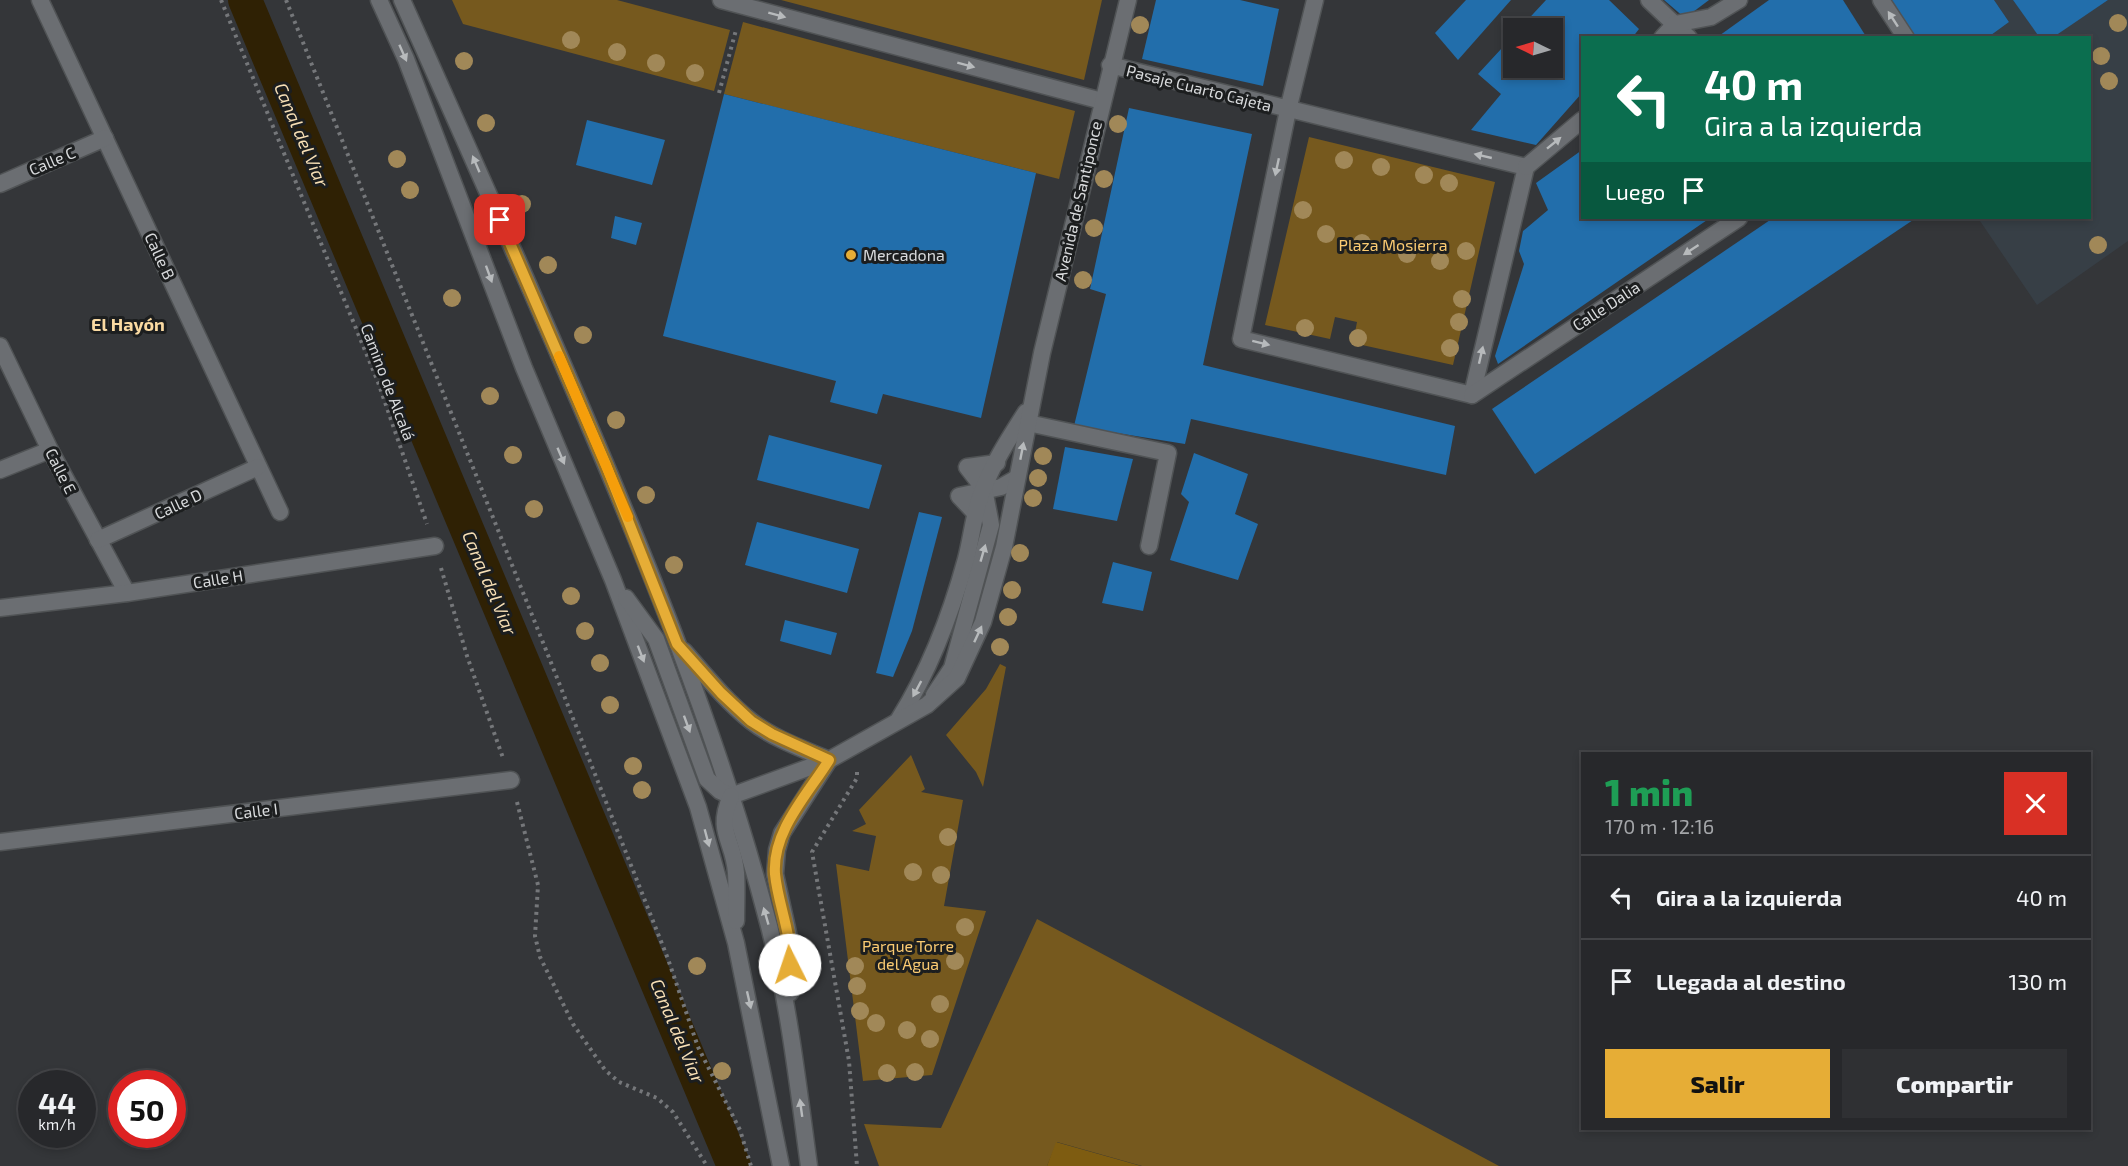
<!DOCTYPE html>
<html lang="es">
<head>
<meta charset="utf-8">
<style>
  body { margin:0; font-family:"Exo 2",sans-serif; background:#2f3033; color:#f1f3f6; height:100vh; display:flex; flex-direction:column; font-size:22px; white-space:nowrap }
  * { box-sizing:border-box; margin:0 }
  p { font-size:20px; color:#a4a6a9 }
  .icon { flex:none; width:33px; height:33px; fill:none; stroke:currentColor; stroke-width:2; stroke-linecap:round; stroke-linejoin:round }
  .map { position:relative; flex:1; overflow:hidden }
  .drawer { position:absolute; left:1581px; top:752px; width:510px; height:378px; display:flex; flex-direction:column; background:#27282b; border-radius:0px; box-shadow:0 3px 9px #0003,0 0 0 2px #434447 }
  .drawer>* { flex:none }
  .banner { position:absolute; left:1581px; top:36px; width:510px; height:183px; border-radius:0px; box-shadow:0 3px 9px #0003,0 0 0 2px #434447; background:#0b6e4f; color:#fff; overflow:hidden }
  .needle { width:39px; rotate:275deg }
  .fabs { position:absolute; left:1503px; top:18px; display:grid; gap:12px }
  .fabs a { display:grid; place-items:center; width:60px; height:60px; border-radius:0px; background:#27282b; box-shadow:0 3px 9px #0003,0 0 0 2px #434447; font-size:30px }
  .speed { position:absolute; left:18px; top:1070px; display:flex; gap:12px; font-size:30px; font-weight:700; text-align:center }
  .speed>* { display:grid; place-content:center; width:78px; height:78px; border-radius:50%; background:#27282b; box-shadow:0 3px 9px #0003,0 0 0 2px #434447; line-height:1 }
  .speed small { font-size:15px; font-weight:400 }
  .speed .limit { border:9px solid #d22; background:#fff; color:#111 }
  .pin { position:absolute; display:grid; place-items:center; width:51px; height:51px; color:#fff; margin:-26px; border-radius:12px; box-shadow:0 3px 9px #0006 }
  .me { position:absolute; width:66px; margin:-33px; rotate:356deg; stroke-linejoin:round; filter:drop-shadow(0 0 4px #0008) }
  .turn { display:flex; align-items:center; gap:21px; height:126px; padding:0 24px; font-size:27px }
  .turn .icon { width:78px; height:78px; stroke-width:2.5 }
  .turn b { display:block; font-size:42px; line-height:51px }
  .then { display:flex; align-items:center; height:57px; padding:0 24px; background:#0003; gap:12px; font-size:22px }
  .round { display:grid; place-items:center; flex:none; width:63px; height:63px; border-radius:0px; background:#2f3033 }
  .summary { display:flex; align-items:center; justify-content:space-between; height:102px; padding:0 24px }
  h1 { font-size:36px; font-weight:800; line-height:45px; color:#1e9e55 }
  .cta { display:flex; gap:12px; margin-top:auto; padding:12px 24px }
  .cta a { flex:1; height:69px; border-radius:0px; background:#e6ad36; color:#111; font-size:24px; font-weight:800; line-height:69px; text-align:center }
  .cta a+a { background:#2f3033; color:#f1f3f6 }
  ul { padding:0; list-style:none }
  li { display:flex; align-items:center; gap:18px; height:84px; padding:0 24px; border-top:2px solid #434447 }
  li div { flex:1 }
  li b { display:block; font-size:22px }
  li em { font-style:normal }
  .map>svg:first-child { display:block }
</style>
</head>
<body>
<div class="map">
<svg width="2128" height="1166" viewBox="0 0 2128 1166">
  <rect width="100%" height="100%" fill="#343639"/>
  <g fill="#373f46">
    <path d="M 1994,0 L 2013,0 L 2040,37 L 1987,38 L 2009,22 Z"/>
    <path d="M 2108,0 L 2128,0 L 2128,241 L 2037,305 L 1978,218 L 2090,218 L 2090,38 L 2052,37 Z"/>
  </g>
  <g fill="#76591e">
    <path d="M 452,0 L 617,0 L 730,30 L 714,91 L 463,24 Z"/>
    <path d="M 781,0 L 1102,0 L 1084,80 Z"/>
    <path d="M 743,22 L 1075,111 L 1059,179 L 724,94 Z"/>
    <path d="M 1309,137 L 1495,182 L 1453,365 L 1353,343 L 1357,322 L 1335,317 L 1330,339 L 1265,325 Z"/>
    <path d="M 1000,664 L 1006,667 L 983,787 L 976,772 L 946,735 L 986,689 Z"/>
    <path d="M 911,755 L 925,789 L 921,792 L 963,800 L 944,906 L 986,911 L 932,1075 L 863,1081 L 836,864 L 869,871 L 876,836 L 852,831 L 866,824 L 859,810 Z"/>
    <path d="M 1037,919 L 1499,1166 L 1142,1166 L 1057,1142 L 1047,1166 L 879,1166 L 864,1124 L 941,1128 Z"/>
  </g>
  <path fill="#7e5c11" d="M 1056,1142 L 1141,1166 L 1047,1166 Z"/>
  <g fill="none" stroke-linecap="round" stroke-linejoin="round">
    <path stroke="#2f2104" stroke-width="34" d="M 245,0 L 734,1166"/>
  </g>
  <g fill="#226eab">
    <path d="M 1156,0 L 1240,0 L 1279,9 L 1263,86 L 1142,59 Z"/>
    <path d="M 1466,0 L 1511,0 L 1458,60 L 1435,33 Z"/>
    <path d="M 1546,0 L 1609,0 L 1639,29 L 1632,38 L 1582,38 L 1582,93 L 1536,145 L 1471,130 L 1501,94 L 1478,74 L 1514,35 L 1514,68 L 1552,68 L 1552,28 L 1520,28 Z"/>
    <path d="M 1664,0 L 1709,0 L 1685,18 Z"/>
    <path d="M 1769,0 L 1843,0 L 1867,38 L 1716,38 Z"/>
    <path d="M 1889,0 L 1994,0 L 2009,22 L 1987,38 L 1914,38 Z"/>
    <path d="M 2013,0 L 2108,0 L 2052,38 L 2040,38 Z"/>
    <path d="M 724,94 L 1036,173 L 981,418 L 883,394 L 877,414 L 830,402 L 836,381 L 663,336 Z"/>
    <path d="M 1129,108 L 1252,134 L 1203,365 L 1455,426 L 1446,475 L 1191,419 L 1185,444 L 1074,426 L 1106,294 L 1090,289 Z"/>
    <path d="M 587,120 L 665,140 L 652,185 L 576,165 Z"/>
    <path d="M 1582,150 L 1582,218 L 1710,218 L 1498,364 L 1495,356 L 1524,264 L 1519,251 L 1523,231 L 1548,210 L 1536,183 Z"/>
    <path d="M 615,216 L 642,223 L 636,245 L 611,238 Z"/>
    <path d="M 1773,218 L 1916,218 L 1535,474 L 1492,409 Z"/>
    <path d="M 769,435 L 882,465 L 869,509 L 757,480 Z"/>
    <path d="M 1065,447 L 1133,459 L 1117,521 L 1053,509 Z"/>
    <path d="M 1194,453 L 1248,474 L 1235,514 L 1258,524 L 1238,580 L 1170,560 L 1189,502 L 1181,494 Z"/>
    <path d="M 919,512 L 942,517 L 912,631 L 893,677 L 876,673 Z"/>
    <path d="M 757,522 L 859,549 L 847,593 L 745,565 Z"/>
    <path d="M 1113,562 L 1152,572 L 1143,611 L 1102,603 Z"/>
    <path d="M 785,620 L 837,633 L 831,655 L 780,641 Z"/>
  </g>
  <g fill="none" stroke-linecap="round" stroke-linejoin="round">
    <defs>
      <g id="service">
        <path d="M 976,514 L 959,496 L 1001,487 L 1017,478"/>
        <path d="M 934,695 L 952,668 L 991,525 L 984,489 L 967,467 L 997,463"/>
      </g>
      <g id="minor">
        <path d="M 40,0 L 280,512"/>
        <path d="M 721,0 L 1102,101"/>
        <path d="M 1649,0 L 1689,38"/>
        <path d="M 1881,0 L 1906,38"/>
        <path d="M 1662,38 L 1675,24 L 1711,17 L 1739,0"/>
        <path d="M 1110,65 L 1526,167 L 1472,395 L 1241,339 L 1288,110 L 1315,0"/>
        <path d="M 1526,167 L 1582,120"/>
        <path d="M 0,184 L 105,138"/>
        <path d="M 0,346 L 50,450 L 127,593"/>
        <path d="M 1472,395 L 1739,218"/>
        <path d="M 1028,423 L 1168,453 L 1149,546"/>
        <path d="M 0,470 L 50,450"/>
        <path d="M 98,540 L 258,467"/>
        <path d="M 0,608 L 127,593 L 435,546"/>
        <path d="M 0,842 L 511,780"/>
      </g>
      <g id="tertiary">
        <path d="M 899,719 C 929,671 951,614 966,559 C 971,540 973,520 979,501 C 989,469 1008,440 1026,412"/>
        <path d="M 829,760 L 927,705 L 957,678 L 983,622 L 1004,547 L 1042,353 L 1128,0"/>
      </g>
      <g id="secondary">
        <path d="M 379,0 L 406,59 L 524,368 L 613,580 L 698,807 L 736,943 L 781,1166"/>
        <path d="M 402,0 C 458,125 514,250 568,376 C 645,555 720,737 769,926 C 789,1005 798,1086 809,1166"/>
        <path d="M 626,598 L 656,639 L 707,779 L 720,791 L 731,796 L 829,760"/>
        <path d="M 684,651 C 705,675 726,701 751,721 C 774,739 803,749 829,760"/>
        <path d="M 731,796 C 715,832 734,840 736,873 C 737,889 736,905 736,921"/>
        <path d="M 790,993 L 791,946 L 775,874 L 777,850 L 782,833 L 829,760"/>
      </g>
    </defs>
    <use href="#service" stroke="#505355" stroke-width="19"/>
    <use href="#minor" stroke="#505355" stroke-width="19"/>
    <use href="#tertiary" stroke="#505355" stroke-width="19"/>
    <use href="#secondary" stroke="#505355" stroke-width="19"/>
    <g stroke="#75777a" stroke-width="4" stroke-dasharray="3 4.5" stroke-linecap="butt">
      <path d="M 221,0 L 378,382 L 427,524"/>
      <path d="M 286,0 L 548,655 L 668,959 L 698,1047 L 740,1130 L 751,1166"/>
      <path d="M 719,93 L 736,30"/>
      <path d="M 441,568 L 467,656 L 503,758"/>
      <path d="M 857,772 L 857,778 L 812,852 L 849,1061 L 857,1166"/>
      <path d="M 517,802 L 538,885 L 535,936 L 540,957 L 573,1024 L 605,1070 L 619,1082 L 657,1098 L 673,1112 L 707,1166"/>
    </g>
    <use href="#service" stroke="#6b6e72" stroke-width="16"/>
    <use href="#minor" stroke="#6b6e72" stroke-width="16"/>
    <use href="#tertiary" stroke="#6b6e72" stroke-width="16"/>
    <use href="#secondary" stroke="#6b6e72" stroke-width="16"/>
  </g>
  <g fill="#a18858">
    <circle cx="2118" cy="23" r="9"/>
    <circle cx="1140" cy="25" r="9"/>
    <circle cx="571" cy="40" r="9"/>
    <circle cx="617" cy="52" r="9"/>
    <circle cx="2101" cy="56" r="9"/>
    <circle cx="464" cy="61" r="9"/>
    <circle cx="656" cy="63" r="9"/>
    <circle cx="695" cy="73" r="9"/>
    <circle cx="2109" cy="81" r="9"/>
    <circle cx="486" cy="123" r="9"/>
    <circle cx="1118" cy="124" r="9"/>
    <circle cx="397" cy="159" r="9"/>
    <circle cx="1344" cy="160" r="9"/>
    <circle cx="1381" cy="167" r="9"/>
    <circle cx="1424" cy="175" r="9"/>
    <circle cx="1104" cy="179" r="9"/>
    <circle cx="1449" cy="183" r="9"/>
    <circle cx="410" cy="190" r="9"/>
    <circle cx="522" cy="204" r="9"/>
    <circle cx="1303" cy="210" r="9"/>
    <circle cx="1094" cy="228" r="9"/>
    <circle cx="1326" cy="234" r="9"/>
    <circle cx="1362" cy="243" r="9"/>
    <circle cx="2098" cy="245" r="9"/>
    <circle cx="1466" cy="251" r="9"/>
    <circle cx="1407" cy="254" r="9"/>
    <circle cx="1440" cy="261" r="9"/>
    <circle cx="548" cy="265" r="9"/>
    <circle cx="1083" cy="280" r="9"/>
    <circle cx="452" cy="298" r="9"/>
    <circle cx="1462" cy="299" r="9"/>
    <circle cx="1459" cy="322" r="9"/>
    <circle cx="1305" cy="328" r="9"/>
    <circle cx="583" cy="335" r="9"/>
    <circle cx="1358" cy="338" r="9"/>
    <circle cx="1450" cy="348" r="9"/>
    <circle cx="490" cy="396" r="9"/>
    <circle cx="616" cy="420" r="9"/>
    <circle cx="513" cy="455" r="9"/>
    <circle cx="1043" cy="456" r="9"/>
    <circle cx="1038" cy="478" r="9"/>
    <circle cx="646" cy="495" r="9"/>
    <circle cx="1033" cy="498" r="9"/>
    <circle cx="534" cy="509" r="9"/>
    <circle cx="1020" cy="553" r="9"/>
    <circle cx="674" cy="565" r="9"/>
    <circle cx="1012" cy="590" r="9"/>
    <circle cx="571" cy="596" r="9"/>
    <circle cx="1008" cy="617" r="9"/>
    <circle cx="585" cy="631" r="9"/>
    <circle cx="1000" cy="647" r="9"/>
    <circle cx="600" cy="663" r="9"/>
    <circle cx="610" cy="705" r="9"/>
    <circle cx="633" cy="766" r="9"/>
    <circle cx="642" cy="790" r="9"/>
    <circle cx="948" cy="837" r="9"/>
    <circle cx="913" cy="872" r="9"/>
    <circle cx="941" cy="875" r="9"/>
    <circle cx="965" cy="927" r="9"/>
    <circle cx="955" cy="961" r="9"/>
    <circle cx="697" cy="966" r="9"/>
    <circle cx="855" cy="966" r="9"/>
    <circle cx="857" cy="986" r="9"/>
    <circle cx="940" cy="1004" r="9"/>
    <circle cx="860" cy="1011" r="9"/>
    <circle cx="876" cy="1023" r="9"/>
    <circle cx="907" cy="1030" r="9"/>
    <circle cx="930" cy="1039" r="9"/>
    <circle cx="722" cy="1071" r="9"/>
    <circle cx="915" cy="1072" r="9"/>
    <circle cx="887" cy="1073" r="9"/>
  </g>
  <defs><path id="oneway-solid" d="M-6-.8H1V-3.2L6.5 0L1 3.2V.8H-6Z" transform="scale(1.5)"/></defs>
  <g fill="#b7babc">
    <use href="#oneway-solid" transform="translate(777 15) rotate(15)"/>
    <use href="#oneway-solid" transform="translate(1893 19) rotate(-123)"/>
    <use href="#oneway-solid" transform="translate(403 53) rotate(66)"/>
    <use href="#oneway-solid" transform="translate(966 65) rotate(15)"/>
    <use href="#oneway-solid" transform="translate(1554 143) rotate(-39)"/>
    <use href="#oneway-solid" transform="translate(1483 156) rotate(-167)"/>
    <use href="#oneway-solid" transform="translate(476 164) rotate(-113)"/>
    <use href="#oneway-solid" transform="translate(1277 167) rotate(102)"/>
    <use href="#oneway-solid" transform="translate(1691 250) rotate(147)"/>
    <use href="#oneway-solid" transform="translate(489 274) rotate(70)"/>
    <use href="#oneway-solid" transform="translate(1261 343) rotate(14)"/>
    <use href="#oneway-solid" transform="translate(1481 355) rotate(-77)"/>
    <use href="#oneway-solid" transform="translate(1022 451) rotate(-79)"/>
    <use href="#oneway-solid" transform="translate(561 456) rotate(67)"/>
    <use href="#oneway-solid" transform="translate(983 553) rotate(-74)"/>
    <use href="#oneway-solid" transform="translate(978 634) rotate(-65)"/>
    <use href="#oneway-solid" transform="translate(641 654) rotate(69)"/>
    <use href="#oneway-solid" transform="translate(917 689) rotate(118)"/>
    <use href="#oneway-solid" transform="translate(687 724) rotate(70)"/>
    <use href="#oneway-solid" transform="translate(707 838) rotate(75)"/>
    <use href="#oneway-solid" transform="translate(766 916) rotate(-106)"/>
    <use href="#oneway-solid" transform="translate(749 1000) rotate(77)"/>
    <use href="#oneway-solid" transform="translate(801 1108) rotate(-98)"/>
  </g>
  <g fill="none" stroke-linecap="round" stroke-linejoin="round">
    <defs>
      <path id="route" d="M 500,220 L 606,465 L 677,644 L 721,693 L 751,721 L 772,734 L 829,760 C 808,794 772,831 775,874 C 778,905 792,933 790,965"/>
    </defs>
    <use href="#route" stroke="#967023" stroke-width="15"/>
    <use href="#route" stroke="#e6ad36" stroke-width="10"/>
    <path stroke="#f59e0b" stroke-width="10" d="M 559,356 L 628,517"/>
  </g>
  <circle fill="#e6ad36" stroke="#1c1e1f" stroke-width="2" cx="851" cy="255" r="6"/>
  <g text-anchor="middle" stroke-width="6" stroke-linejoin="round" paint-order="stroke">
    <g font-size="16" fill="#d8dadc" stroke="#1c1e1f">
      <text transform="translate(1199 88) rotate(14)" y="6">Pasaje Cuarto Cajeta</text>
      <text transform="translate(52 161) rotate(-23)" y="6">Calle C</text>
      <text transform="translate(1078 201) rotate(-77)" y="6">Avenida de Santiponce</text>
      <text transform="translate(160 256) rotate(65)" y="6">Calle B</text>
      <text transform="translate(1606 306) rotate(-33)" y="6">Calle Dalia</text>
      <text transform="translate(388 382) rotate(69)" y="6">Camino de Alcalá</text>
      <text transform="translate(61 471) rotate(63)" y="6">Calle E</text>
      <text transform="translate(178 504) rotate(-25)" y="6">Calle D</text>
      <text transform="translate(218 579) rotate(-9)" y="6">Calle H</text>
      <text transform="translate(256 811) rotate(-7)" y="6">Calle I</text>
    </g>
    <g font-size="16" fill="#fbcb72" stroke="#1c1e1f">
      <text x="1393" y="251">Plaza Mosierra</text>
      <text x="908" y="952">Parque Torre<tspan x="908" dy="18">del Agua</tspan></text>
    </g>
    <g font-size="16" fill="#d8dadc" stroke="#1c1e1f" text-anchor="start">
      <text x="863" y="261">Mercadona</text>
    </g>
    <g font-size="18" font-style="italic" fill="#f7dfb5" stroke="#1c1e1f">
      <text transform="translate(301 135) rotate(67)" y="6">Canal del Viar</text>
      <text transform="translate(489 583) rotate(67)" y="6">Canal del Viar</text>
      <text transform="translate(677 1031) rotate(67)" y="6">Canal del Viar</text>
    </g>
    <g font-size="18" font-weight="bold" fill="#fadaa2" stroke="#1c1e1f">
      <text x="128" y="331">El Hayón</text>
    </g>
  </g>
</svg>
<div class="fabs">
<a><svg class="needle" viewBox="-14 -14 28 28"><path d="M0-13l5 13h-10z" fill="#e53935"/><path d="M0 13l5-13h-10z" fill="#a4a6a9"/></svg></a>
</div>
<div class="speed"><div>44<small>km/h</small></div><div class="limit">50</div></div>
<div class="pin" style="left:500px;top:220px;background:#d93025"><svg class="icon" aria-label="arrive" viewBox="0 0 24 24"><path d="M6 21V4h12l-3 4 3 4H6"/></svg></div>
<svg class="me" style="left:790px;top:965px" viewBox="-20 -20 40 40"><circle r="19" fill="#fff"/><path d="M0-13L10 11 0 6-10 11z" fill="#e6ad36"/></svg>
<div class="banner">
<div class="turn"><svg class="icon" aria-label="left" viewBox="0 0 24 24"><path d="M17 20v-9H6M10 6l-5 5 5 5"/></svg><div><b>40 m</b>Gira a la izquierda</div></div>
<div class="then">Luego<svg class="icon" aria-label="arrive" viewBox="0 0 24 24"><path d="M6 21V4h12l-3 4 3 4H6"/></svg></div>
</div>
<section class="drawer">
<div class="summary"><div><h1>1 min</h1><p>170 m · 12:16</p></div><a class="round" style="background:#d93025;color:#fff"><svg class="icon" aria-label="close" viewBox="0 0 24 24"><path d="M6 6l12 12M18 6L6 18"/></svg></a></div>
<ul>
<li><svg class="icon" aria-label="left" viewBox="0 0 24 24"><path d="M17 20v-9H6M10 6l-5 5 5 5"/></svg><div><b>Gira a la izquierda</b></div><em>40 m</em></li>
<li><svg class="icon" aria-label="arrive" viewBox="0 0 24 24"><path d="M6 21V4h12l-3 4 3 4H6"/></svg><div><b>Llegada al destino</b></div><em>130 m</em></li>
</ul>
<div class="cta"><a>Salir</a><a>Compartir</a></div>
</section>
</div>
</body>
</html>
